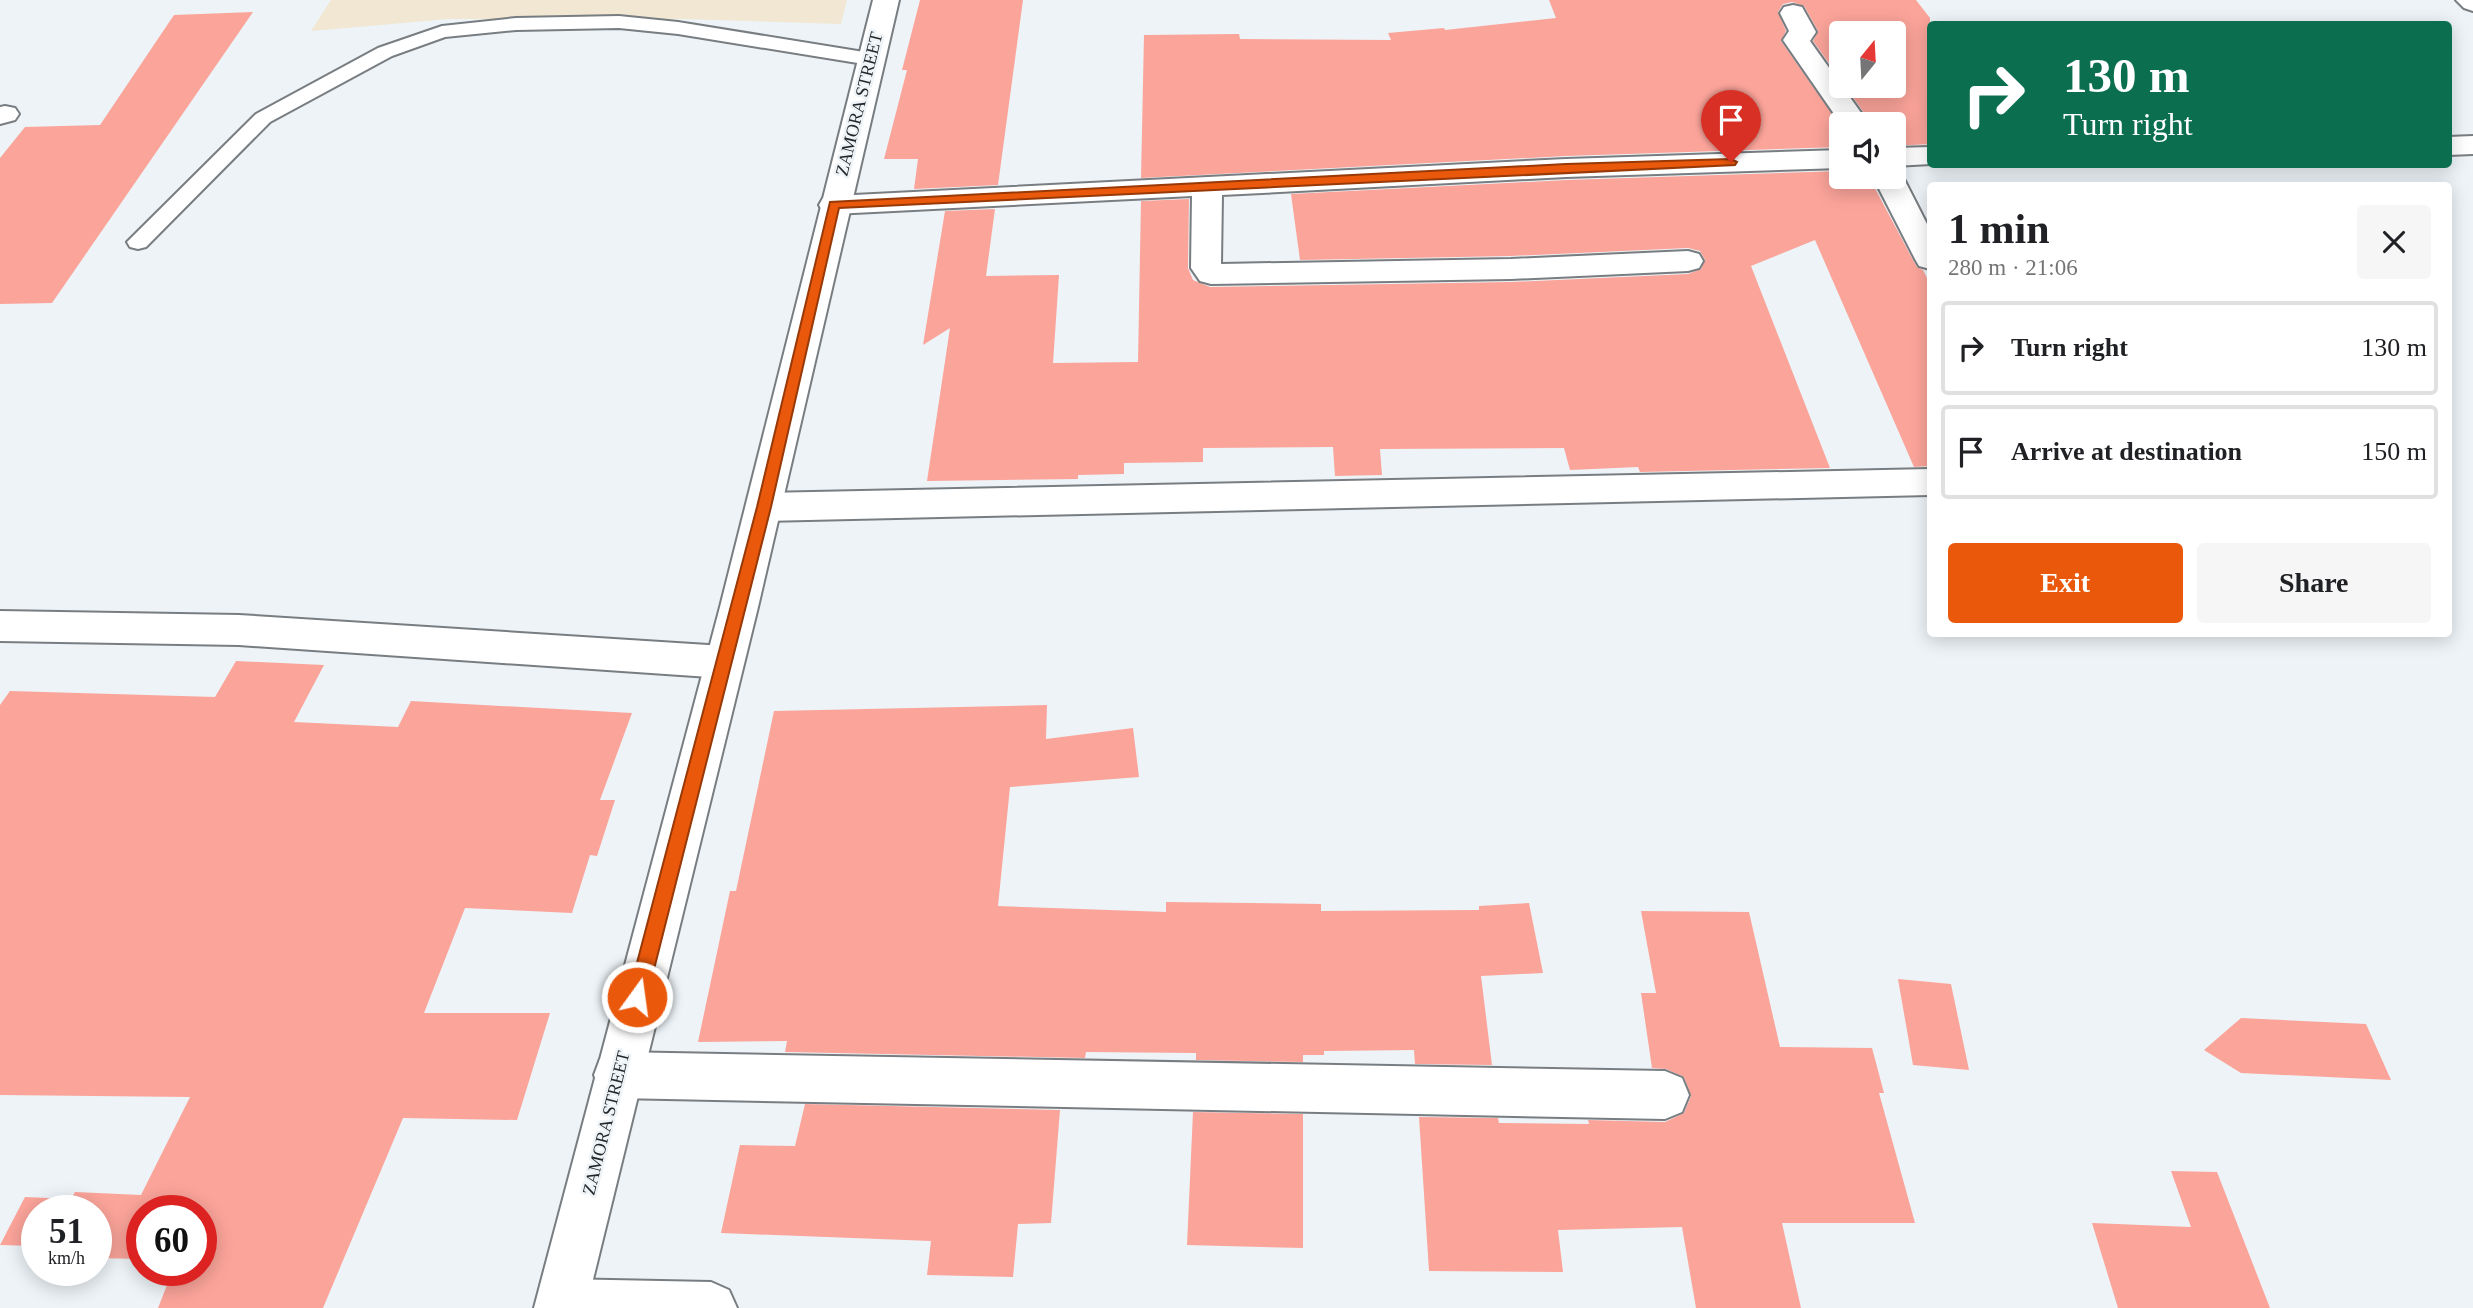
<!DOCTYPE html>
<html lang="en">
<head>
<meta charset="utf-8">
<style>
  body { margin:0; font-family:Georgia,serif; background:#f6f6f6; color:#202124; height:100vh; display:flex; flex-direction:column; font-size:26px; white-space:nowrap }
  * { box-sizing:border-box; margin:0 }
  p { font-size:23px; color:#757577 }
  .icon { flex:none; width:38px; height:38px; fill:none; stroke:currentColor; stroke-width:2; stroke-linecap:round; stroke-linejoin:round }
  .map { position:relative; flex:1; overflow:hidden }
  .panel { position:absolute; left:1927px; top:182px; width:525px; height:455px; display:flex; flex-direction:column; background:#fff; border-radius:7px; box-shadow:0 4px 18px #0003 }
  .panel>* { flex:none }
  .banner { position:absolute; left:1927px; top:21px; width:525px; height:147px; border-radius:7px; box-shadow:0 4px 18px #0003; background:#0b6e4f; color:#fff; overflow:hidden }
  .needle { width:46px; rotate:18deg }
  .fabs { position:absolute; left:1829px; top:21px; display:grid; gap:14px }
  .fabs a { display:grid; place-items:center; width:77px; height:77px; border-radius:7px; background:#fff; box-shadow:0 4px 18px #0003; font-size:35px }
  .speed { position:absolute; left:21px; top:1195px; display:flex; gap:14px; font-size:35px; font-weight:700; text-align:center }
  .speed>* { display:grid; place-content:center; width:91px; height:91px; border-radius:50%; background:#fff; box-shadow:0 4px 18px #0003; line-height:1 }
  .speed small { font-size:18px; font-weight:400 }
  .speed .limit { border:10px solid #d22; background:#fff; color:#111 }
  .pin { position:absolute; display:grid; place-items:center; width:60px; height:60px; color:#fff; margin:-72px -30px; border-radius:50% 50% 50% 0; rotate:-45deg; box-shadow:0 0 7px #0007 }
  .pin .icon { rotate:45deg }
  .me { position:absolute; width:77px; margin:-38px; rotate:14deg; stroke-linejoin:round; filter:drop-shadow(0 0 5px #0008) }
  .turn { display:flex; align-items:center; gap:24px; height:147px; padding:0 21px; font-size:32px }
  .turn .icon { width:91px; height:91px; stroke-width:2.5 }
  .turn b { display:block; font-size:49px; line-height:60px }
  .round { display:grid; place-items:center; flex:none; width:74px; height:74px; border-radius:7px; background:#f6f6f6 }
  .summary { display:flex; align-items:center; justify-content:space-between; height:119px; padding:0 21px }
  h1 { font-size:42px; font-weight:700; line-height:52px }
  .cta { display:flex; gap:14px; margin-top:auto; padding:14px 21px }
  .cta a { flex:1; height:80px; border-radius:7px; background:#ea580c; color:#fff; font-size:28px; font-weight:700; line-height:80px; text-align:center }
  .cta a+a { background:#f6f6f6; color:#202124 }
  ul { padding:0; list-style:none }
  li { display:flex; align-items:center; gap:21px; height:94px; margin:0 14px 10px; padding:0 7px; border:4px solid #e0e0e0; border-radius:7px }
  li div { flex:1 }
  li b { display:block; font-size:26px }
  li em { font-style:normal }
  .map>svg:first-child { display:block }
</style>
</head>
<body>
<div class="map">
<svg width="2473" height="1308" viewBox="0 0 2473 1308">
  <rect width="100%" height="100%" fill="#edf3f7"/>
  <path fill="#f1e7d2" d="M 331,0 L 847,0 L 841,24 L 684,19 L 449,19 L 311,31 Z"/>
  <g fill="#fba49a">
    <path d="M 920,0 L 1023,0 L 998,185 L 914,189 L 918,159 L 884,159 L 907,70 L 902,70 Z"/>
    <path d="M 1549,0 L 1916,0 L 1930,18 L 1930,144 L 1894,146 L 1894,124 L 1872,124 L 1845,86 L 1894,86 L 1894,33 L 1841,33 L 1841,80 L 1813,41 L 1818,31 L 1804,6 L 1792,2 L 1783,4 L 1778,12 L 1786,31 L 1781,41 L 1841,127 L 1841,147 L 1566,156 L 1141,178 L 1144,35 L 1239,34 L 1240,39 L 1391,40 L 1388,33 L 1444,28 L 1445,30 L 1556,18 Z"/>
    <path d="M 253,12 L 52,303 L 0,304 L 0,158 L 25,127 L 100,125 L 174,15 Z"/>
    <path d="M 1841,171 L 1841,177 L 1869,177 L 1913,260 L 1917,267 L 1923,270 L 1930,284 L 1930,466 L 1914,467 L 1815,240 L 1751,266 L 1830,468 L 1640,472 L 1638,467 L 1570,470 L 1564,448 L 1380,449 L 1382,475 L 1335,476 L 1333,447 L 1203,448 L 1203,462 L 1124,463 L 1124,474 L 1078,475 L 1078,479 L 927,481 L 950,328 L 923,345 L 945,211 L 995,209 L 986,276 L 1059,275 L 1053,363 L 1138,362 L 1141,201 L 1189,199 L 1188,268 L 1193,280 L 1210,287 L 1511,282 L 1688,274 L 1701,269 L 1705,260 L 1700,251 L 1688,248 L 1511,256 L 1300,260 L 1291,194 L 1566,180 Z"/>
    <path d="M 236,661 L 324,665 L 294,722 L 398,727 L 411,701 L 632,713 L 600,800 L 615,800 L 597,856 L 590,855 L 572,913 L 465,908 L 424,1013 L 550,1013 L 517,1120 L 403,1118 L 323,1308 L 158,1308 L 173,1270 L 201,1270 L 201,1211 L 142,1211 L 142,1259 L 96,1258 L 96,1211 L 37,1211 L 37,1246 L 0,1245 L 25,1197 L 71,1199 L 75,1192 L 141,1195 L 190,1097 L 0,1095 L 0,705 L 10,691 L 215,697 Z"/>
    <path d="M 1047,705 L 1046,739 L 1133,728 L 1139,777 L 1010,787 L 998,906 L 1166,912 L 1166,902 L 1321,904 L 1321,911 L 1479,910 L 1479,906 L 1529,903 L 1543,973 L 1481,976 L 1492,1065 L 1415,1064 L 1414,1050 L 1324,1051 L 1324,1055 L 1303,1055 L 1303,1062 L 1196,1060 L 1196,1053 L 1086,1052 L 1085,1058 L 785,1052 L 787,1041 L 698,1042 L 730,891 L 736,891 L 774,711 Z"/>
    <path d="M 1641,911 L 1749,912 L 1780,1047 L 1872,1048 L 1884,1093 L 1879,1093 L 1915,1223 L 1782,1223 L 1801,1308 L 1696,1308 L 1682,1227 L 1558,1230 L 1563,1272 L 1429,1271 L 1419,1117 L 1498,1118 L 1499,1123 L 1589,1124 L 1588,1120 L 1665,1122 L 1684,1113 L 1691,1096 L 1684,1077 L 1666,1069 L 1652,1068 L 1641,993 L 1656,993 Z"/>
    <path d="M 1898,979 L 1951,984 L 1969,1070 L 1913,1065 Z"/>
    <path d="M 2241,1018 L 2366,1024 L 2391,1080 L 2241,1073 L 2204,1050 Z"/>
    <path d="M 805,1104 L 1060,1110 L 1051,1223 L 1018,1224 L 1013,1277 L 927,1275 L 931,1241 L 721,1233 L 740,1145 L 795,1146 Z"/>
    <path d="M 1193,1112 L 1303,1114 L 1303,1248 L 1187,1245 Z"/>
    <path d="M 2171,1171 L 2217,1172 L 2270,1308 L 2118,1308 L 2092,1223 L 2191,1227 Z"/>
  </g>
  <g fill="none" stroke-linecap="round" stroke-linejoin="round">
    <defs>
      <path id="service" d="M 619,16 L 678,22 L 870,53 L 880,59 L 870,65 L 678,34 L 619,28 L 516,30 L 445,37 L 392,56 L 270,122 L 146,247 L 138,249 L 130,247 L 127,242 L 256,114 L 378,48 L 442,26 L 516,18 Z"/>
      <g id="minor">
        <path d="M 2456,0 L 2473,0 L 2473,11 L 2464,8 Z"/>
        <path d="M 1793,5 L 1802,7 L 1816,32 L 1810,41 L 1869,124 L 1841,124 L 1783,40 L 1789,31 L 1780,13 L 1784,7 Z"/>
        <path d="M 5,106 L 15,108 L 19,114 L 15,120 L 0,124 L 0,107 Z"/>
        <path d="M 2473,136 L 2473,154 L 2448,155 L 2448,137 Z"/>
        <path d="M 1930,147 L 1931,164 L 1894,166 L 1894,148 Z"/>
        <path d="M 1841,150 L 1841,168 L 1566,177 L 1222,195 L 1221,264 L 1511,259 L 1688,251 L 1699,254 L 1703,261 L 1699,268 L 1688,271 L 1511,279 L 1211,284 L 1200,281 L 1191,268 L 1192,196 L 834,214 L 823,212 L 819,205 L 823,198 L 834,196 L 1566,159 Z"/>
        <path d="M 1894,169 L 1898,171 L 1903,177 L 1930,230 L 1930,269 L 1919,266 L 1915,259 L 1873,177 L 1894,177 Z"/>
        <path d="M 1930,469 L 1930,495 L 764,521 L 751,517 L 746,507 L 751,497 L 764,493 Z"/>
        <path d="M 0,611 L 239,615 L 724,646 L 738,651 L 743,662 L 738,673 L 724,678 L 239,645 L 0,641 Z"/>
        <path d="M 617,1052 L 1665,1071 L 1682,1078 L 1689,1095 L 1682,1112 L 1665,1119 L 617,1098 L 600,1091 L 594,1075 L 600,1059 Z"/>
        <path d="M 561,1279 L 711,1282 L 729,1290 L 737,1308 L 537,1308 L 543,1287 Z"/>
      </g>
      <path id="primary" d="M 873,0 L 899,0 L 758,607 L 586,1308 L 534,1308 L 720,607 Z"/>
    </defs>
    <use href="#service" stroke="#787d81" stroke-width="4"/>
    <use href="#minor" stroke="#787d81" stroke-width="4"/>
    <use href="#primary" stroke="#787d81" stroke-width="4"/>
    <use href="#service" fill="#fff" fill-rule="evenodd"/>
    <use href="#minor" fill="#fff" fill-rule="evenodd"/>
    <use href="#primary" fill="#fff" fill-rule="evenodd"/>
  </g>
  <path fill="#ea580c" stroke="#983908" stroke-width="2" d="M 1731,159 L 1737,162 L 1735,165 L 839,208 L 771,507 L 647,997 L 644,1004 L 637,1006 L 631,1004 L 628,997 L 757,507 L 830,202 L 1566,164 Z"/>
  <g text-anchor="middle" stroke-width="5" stroke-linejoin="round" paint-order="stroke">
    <g font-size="18" fill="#242628" stroke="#edf3f7">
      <text transform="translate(859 104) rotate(-76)" y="6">ZAMORA STREET</text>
      <text transform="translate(606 1123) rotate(-76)" y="6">ZAMORA STREET</text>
    </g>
  </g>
</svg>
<div class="fabs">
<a><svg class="needle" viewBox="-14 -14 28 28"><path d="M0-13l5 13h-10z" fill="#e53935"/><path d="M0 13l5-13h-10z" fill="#757577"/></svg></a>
<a><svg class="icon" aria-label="sound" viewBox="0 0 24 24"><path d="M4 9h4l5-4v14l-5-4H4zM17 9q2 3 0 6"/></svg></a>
</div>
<div class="speed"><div>51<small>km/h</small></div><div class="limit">60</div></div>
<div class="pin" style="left:1731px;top:162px;background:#d93025"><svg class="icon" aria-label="arrive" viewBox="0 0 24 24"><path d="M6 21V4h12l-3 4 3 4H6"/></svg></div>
<svg class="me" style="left:637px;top:997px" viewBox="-20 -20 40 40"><circle r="17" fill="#ea580c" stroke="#fff" stroke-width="3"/><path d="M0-11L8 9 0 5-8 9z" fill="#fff"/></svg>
<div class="banner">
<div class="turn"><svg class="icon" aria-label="right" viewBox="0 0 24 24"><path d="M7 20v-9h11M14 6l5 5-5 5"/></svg><div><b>130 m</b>Turn right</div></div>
</div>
<section class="panel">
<div class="summary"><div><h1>1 min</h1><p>280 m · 21:06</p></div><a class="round"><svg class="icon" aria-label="close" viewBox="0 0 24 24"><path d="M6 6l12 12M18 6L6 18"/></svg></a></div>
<ul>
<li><svg class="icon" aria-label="right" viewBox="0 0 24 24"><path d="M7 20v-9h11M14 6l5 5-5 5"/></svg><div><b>Turn right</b></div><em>130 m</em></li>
<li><svg class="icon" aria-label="arrive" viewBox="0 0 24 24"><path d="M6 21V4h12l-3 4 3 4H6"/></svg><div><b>Arrive at destination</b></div><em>150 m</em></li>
</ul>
<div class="cta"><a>Exit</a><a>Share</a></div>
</section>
</div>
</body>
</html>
